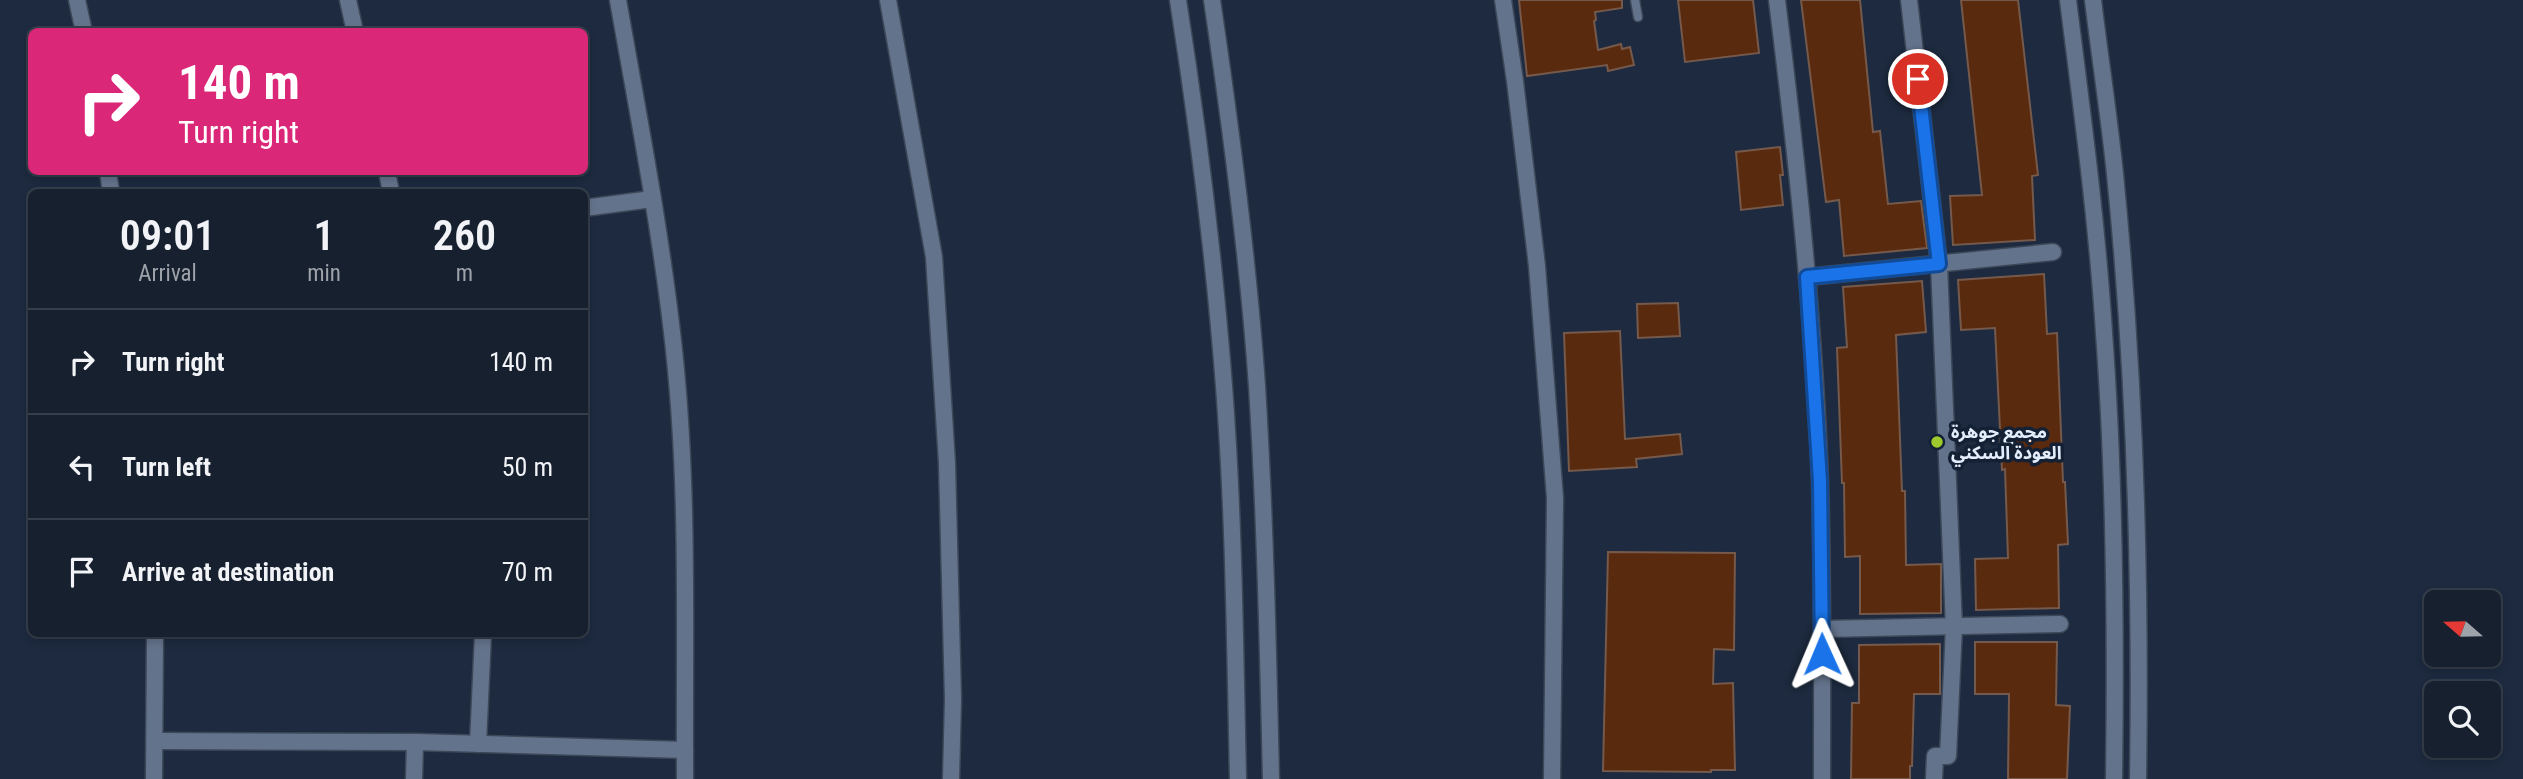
<!DOCTYPE html>
<html lang="en">
<head>
<meta charset="utf-8">
<style>
  body { margin:0; font-family:"Roboto Condensed","Noto Sans Arabic",sans-serif; background:#232d3b; color:#f1f3f6; height:100vh; display:flex; flex-direction:column; font-size:26px; white-space:nowrap }
  * { box-sizing:border-box; margin:0 }
  p { font-size:23px; color:#9ea3aa }
  .icon { flex:none; width:38px; height:38px; fill:none; stroke:currentColor; stroke-width:2; stroke-linecap:round; stroke-linejoin:round }
  .map { position:relative; flex:1; overflow:hidden }
  .side { position:absolute; left:28px; top:189px; width:560px; height:448px; display:flex; flex-direction:column; background:#16202f; border-radius:10px; box-shadow:0 4px 10px #0003,0 0 0 2px #353e4b }
  .side>* { flex:none }
  .banner { position:absolute; left:28px; top:28px; width:560px; height:147px; border-radius:10px; box-shadow:0 4px 10px #0003,0 0 0 2px #353e4b; background:#db2777; color:#fff; overflow:hidden }
  .needle { width:46px; rotate:290deg }
  .controls { position:absolute; left:2424px; top:590px; display:grid; gap:14px }
  .controls a { display:grid; place-items:center; width:77px; height:77px; border-radius:10px; background:#16202f; box-shadow:0 4px 10px #0003,0 0 0 2px #353e4b; font-size:35px }
  .pin { position:absolute; display:grid; place-items:center; width:60px; height:60px; color:#fff; margin:-30px; border:4px solid #fff; border-radius:50%; box-shadow:0 2px 7px #0007 }
  .me { position:absolute; width:77px; margin:-38px; rotate:359deg; stroke-linejoin:round; filter:drop-shadow(0 0 5px #0008) }
  .turn { display:flex; align-items:center; gap:24px; height:147px; padding:0 35px; font-size:32px }
  .turn .icon { width:91px; height:91px; stroke-width:2.5 }
  .turn b { display:block; font-size:49px; line-height:60px }
  .eta { display:flex; justify-content:space-evenly; align-items:center; height:119px; text-align:center }
  .eta b { font-size:42px; font-weight:600; line-height:49px }
  ul { padding:0; list-style:none }
  li { display:flex; align-items:center; gap:21px; height:105px; padding:0 35px; border-top:2px solid #353e4b }
  li div { flex:1 }
  li b { display:block; font-size:26px }
  li em { font-style:normal }
  .map>svg:first-child { display:block }
</style>
</head>
<body>
<div class="map">
<svg width="2523" height="779" viewBox="0 0 2523 779">
  <rect width="100%" height="100%" fill="#1d2a3f"/>
  <g fill="#5a2a0f" stroke="#75594b" stroke-width="2">
    <path d="M 1519,0 L 1622,0 L 1622,8 L 1595,12 L 1596,20 L 1594,21 L 1598,50 L 1621,44 L 1622,49 L 1630,47 L 1634,65 L 1608,71 L 1607,65 L 1527,76 Z"/>
    <path d="M 1678,0 L 1753,0 L 1759,53 L 1685,62 Z"/>
    <path d="M 1801,0 L 1860,0 L 1873,132 L 1880,131 L 1888,204 L 1921,201 L 1927,248 L 1844,256 L 1839,200 L 1826,202 Z"/>
    <path d="M 1961,0 L 2018,0 L 2038,175 L 2032,176 L 2035,240 L 1953,245 L 1950,196 L 1982,195 Z"/>
    <path d="M 1780,147 L 1783,175 L 1780,175 L 1783,205 L 1741,210 L 1736,152 Z"/>
    <path d="M 2044,274 L 2047,334 L 2057,333 L 2063,482 L 2065,482 L 2068,544 L 2058,545 L 2059,608 L 1976,610 L 1975,559 L 2008,558 L 2005,469 L 2002,470 L 1995,328 L 1961,330 L 1958,280 Z"/>
    <path d="M 1922,281 L 1926,332 L 1896,335 L 1902,491 L 1905,491 L 1906,565 L 1941,564 L 1941,613 L 1860,614 L 1860,556 L 1845,557 L 1844,483 L 1842,483 L 1837,348 L 1847,347 L 1843,287 Z"/>
    <path d="M 1678,303 L 1680,336 L 1638,338 L 1637,304 Z"/>
    <path d="M 1620,331 L 1625,439 L 1680,434 L 1682,454 L 1636,459 L 1637,467 L 1569,471 L 1564,333 Z"/>
    <path d="M 1608,552 L 1735,553 L 1734,650 L 1714,649 L 1713,684 L 1733,683 L 1735,770 L 1711,770 L 1711,772 L 1603,771 Z"/>
    <path d="M 1975,642 L 2057,642 L 2056,705 L 2070,706 L 2067,779 L 2008,779 L 2009,694 L 1975,694 Z"/>
    <path d="M 1940,644 L 1940,694 L 1914,694 L 1912,766 L 1910,766 L 1910,779 L 1851,779 L 1852,703 L 1859,703 L 1859,645 Z"/>
  </g>
  <g fill="none" stroke-linecap="round" stroke-linejoin="round">
    <defs>
      <path id="lane" d="M 1635,0 L 1638,17"/>
      <g id="street">
        <path d="M 77,0 L 84,32"/>
        <path d="M 348,0 L 355,32"/>
        <path d="M 618,0 C 637,108 658,216 671,324 C 690,475 684,627 685,779"/>
        <path d="M 888,0 L 934,257 L 947,463 L 953,699 L 951,779"/>
        <path d="M 1178,0 C 1198,128 1214,256 1224,386 C 1234,516 1235,648 1238,779"/>
        <path d="M 1212,0 C 1231,128 1248,257 1257,386 C 1265,516 1268,648 1271,779"/>
        <path d="M 1503,0 L 1515,81 L 1537,266 L 1555,498 L 1552,779"/>
        <path d="M 1777,0 C 1797,160 1814,320 1820,481 C 1823,580 1822,680 1822,779"/>
        <path d="M 1909,0 L 1939,264 L 1954,627 L 1948,756 L 1935,756 L 1934,779"/>
        <path d="M 2068,0 C 2082,111 2097,221 2104,333 C 2115,481 2116,630 2114,779"/>
        <path d="M 2093,0 C 2100,58 2109,116 2115,174 C 2135,375 2141,577 2138,779"/>
        <path d="M 108,172 L 111,192"/>
        <path d="M 387,172 L 391,192"/>
        <path d="M 584,208 L 652,199"/>
        <path d="M 1807,277 L 2053,252"/>
        <path d="M 1822,629 L 2060,624"/>
        <path d="M 155,741 L 415,742 L 685,750"/>
        <path d="M 478,744 L 483,634"/>
        <path d="M 154,779 L 155,634"/>
        <path d="M 414,779 L 415,742"/>
      </g>
    </defs>
    <use href="#lane" stroke="#3c4758" stroke-width="11"/>
    <use href="#street" stroke="#3c4758" stroke-width="19"/>
    <use href="#lane" stroke="#64738c" stroke-width="8"/>
    <use href="#street" stroke="#64738c" stroke-width="16"/>
  </g>
  <g fill="none" stroke-linecap="round" stroke-linejoin="round">
    <defs>
      <path id="route" d="M 1822,654 L 1820,481 L 1807,277 L 1939,264 L 1918,79"/>
    </defs>
    <use href="#route" stroke="#114b97" stroke-width="18"/>
    <use href="#route" stroke="#1a73e8" stroke-width="12"/>
  </g>
  <circle fill="#9fca2d" stroke="#142034" stroke-width="2.5" cx="1937" cy="442" r="7"/>
  <g text-anchor="middle" stroke-width="7" stroke-linejoin="round" paint-order="stroke">
    <g font-size="18" font-weight="bold" fill="#e4edfb" stroke="#142034" text-anchor="start">
      <text x="1951" y="438">مجمع جوهرة<tspan x="1951" dy="21">العودة السكني</tspan></text>
    </g>
  </g>
</svg>
<div class="controls">
<a><svg class="needle" viewBox="-14 -14 28 28"><path d="M0-13l5 13h-10z" fill="#e53935"/><path d="M0 13l5-13h-10z" fill="#9ea3aa"/></svg></a>
<a><svg class="icon" aria-label="search" viewBox="0 0 24 24"><circle cx="10" cy="10" r="6"/><path d="M15 15l6 6"/></svg></a>
</div>
<div class="pin" style="left:1918px;top:79px;background:#d93025"><svg class="icon" aria-label="arrive" viewBox="0 0 24 24"><path d="M6 21V4h12l-3 4 3 4H6"/></svg></div>
<svg class="me" style="left:1822px;top:654px" viewBox="-20 -20 40 40"><path d="M0-17L14 15 0 8-14 15z" fill="#1a73e8" stroke="#fff" stroke-width="4"/></svg>
<div class="banner">
<div class="turn"><svg class="icon" aria-label="right" viewBox="0 0 24 24"><path d="M7 20v-9h11M14 6l5 5-5 5"/></svg><div><b>140 m</b>Turn right</div></div>
</div>
<section class="side">
<div class="eta">
<div><b>09:01</b><p>Arrival</p></div>
<div><b>1</b><p>min</p></div>
<div><b>260</b><p>m</p></div>
</div>
<ul>
<li><svg class="icon" aria-label="right" viewBox="0 0 24 24"><path d="M7 20v-9h11M14 6l5 5-5 5"/></svg><div><b>Turn right</b></div><em>140 m</em></li>
<li><svg class="icon" aria-label="left" viewBox="0 0 24 24"><path d="M17 20v-9H6M10 6l-5 5 5 5"/></svg><div><b>Turn left</b></div><em>50 m</em></li>
<li><svg class="icon" aria-label="arrive" viewBox="0 0 24 24"><path d="M6 21V4h12l-3 4 3 4H6"/></svg><div><b>Arrive at destination</b></div><em>70 m</em></li>
</ul>
</section>
</div>
</body>
</html>
